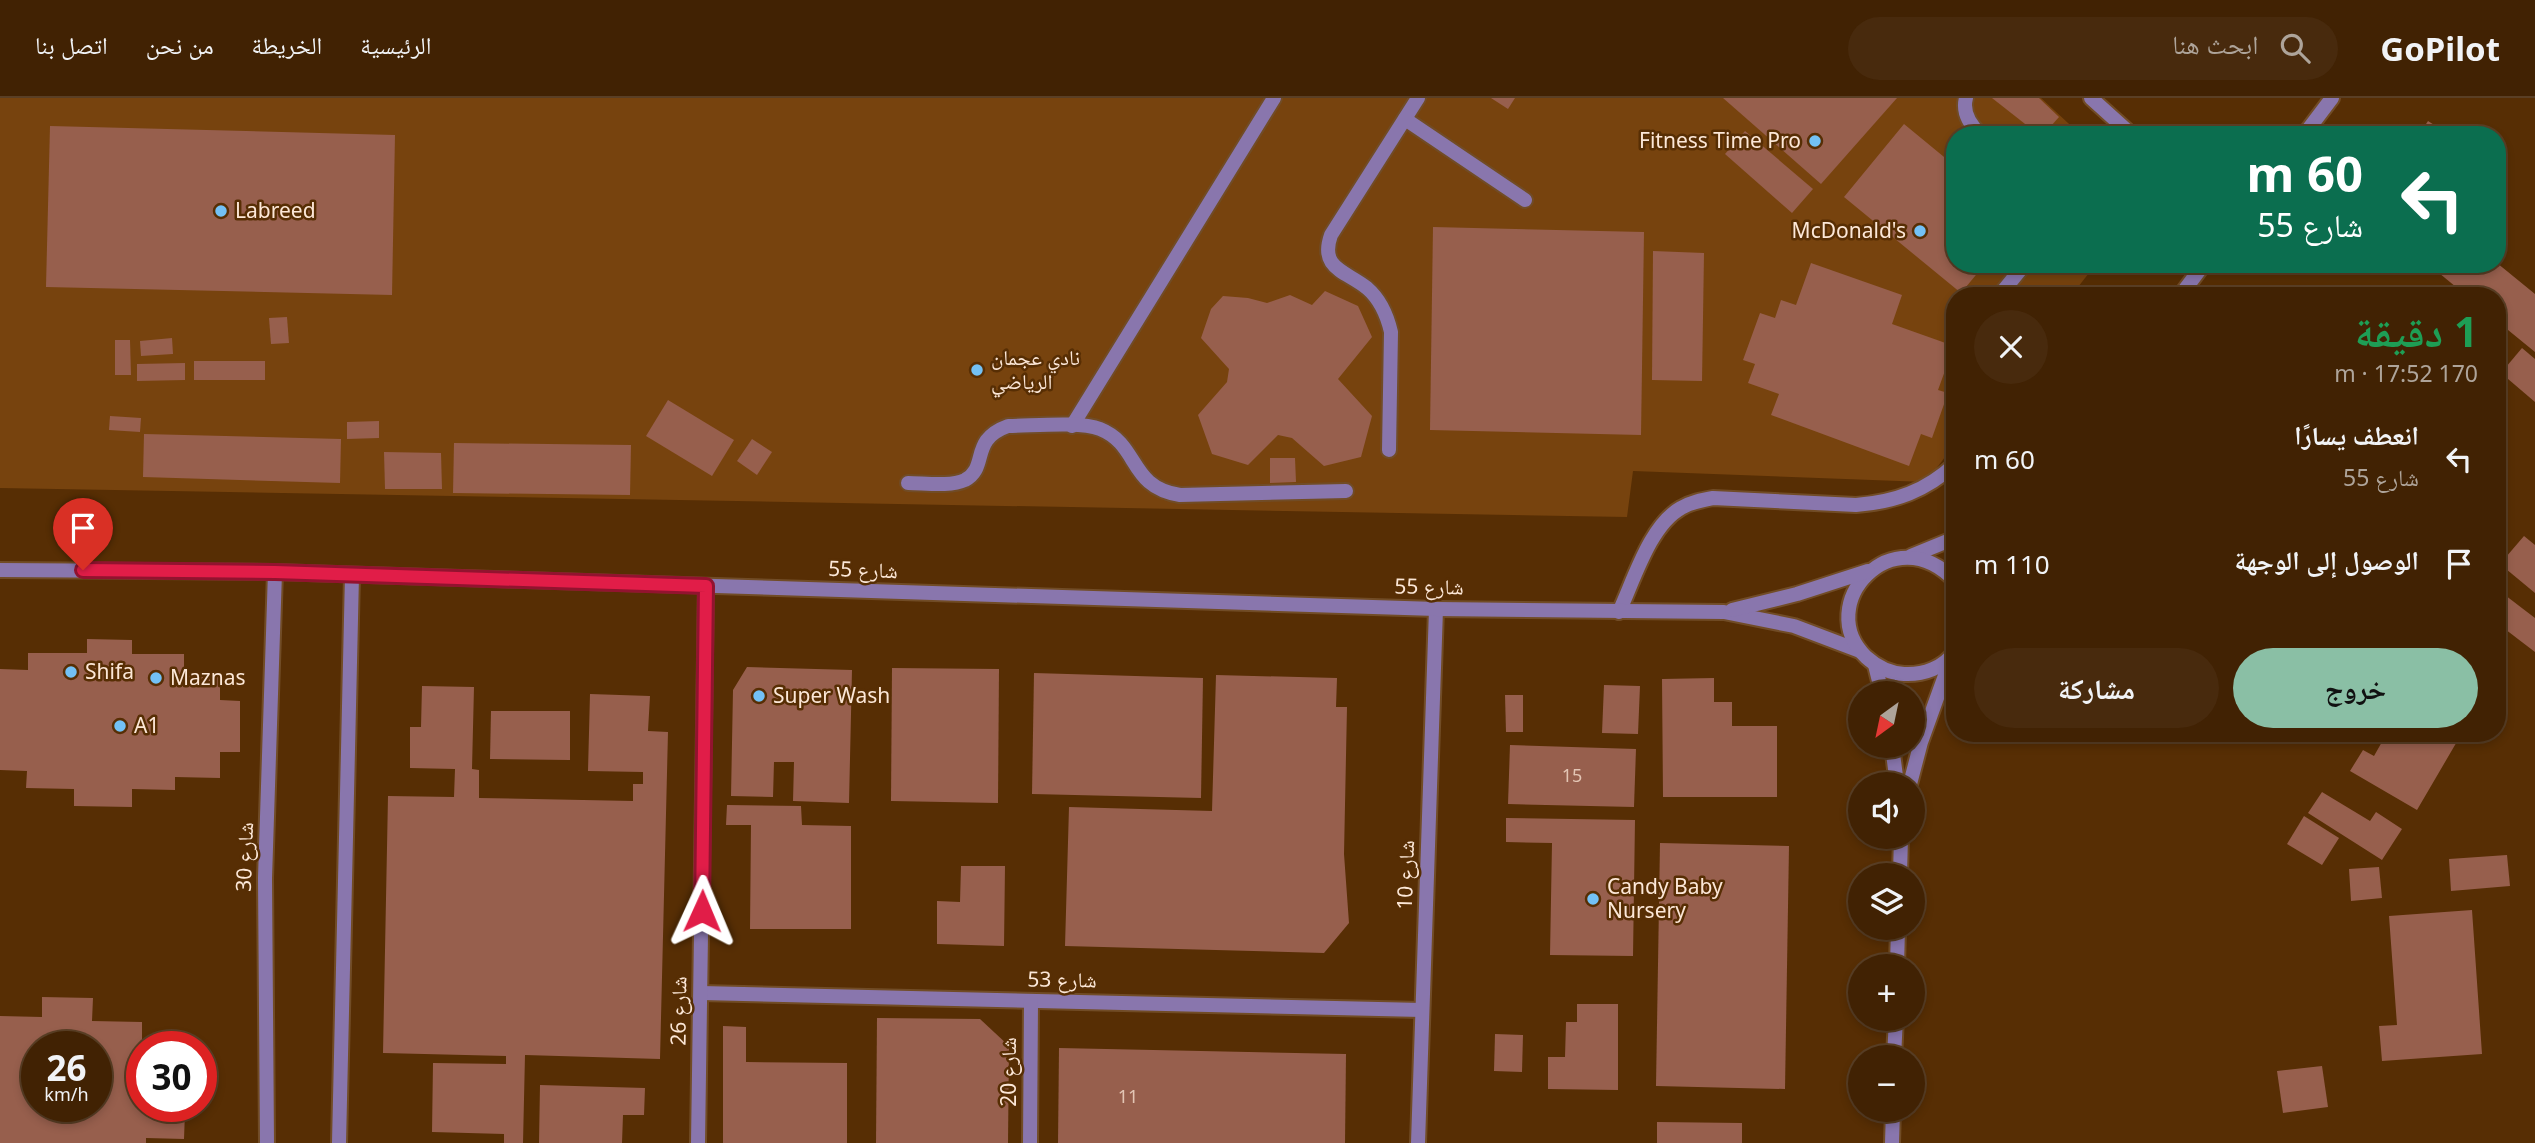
<!DOCTYPE html>
<html lang="ar">
<head>
<meta charset="utf-8">
<style>
  body { margin:0; font-family:"Noto Sans","Noto Naskh Arabic",sans-serif; background:#482a0d; color:#f1f3f6; direction:rtl; height:100vh; display:flex; flex-direction:column; font-size:26px; white-space:nowrap }
  * { box-sizing:border-box; margin:0 }
  p { font-size:23px; color:#aea49a }
  .icon { flex:none; width:38px; height:38px; fill:none; stroke:currentColor; stroke-width:2; stroke-linecap:round; stroke-linejoin:round }
  .map { position:relative; flex:1; overflow:hidden; direction:ltr }
  .panel { position:absolute; left:1946px; top:189px; width:560px; height:455px; display:flex; flex-direction:column; background:#412203; border-radius:28px; box-shadow:0 4px 10px #0003,0 0 0 2px #5a3f25; direction:rtl }
  .panel>* { flex:none }
  .banner { position:absolute; left:1946px; top:28px; width:560px; height:147px; border-radius:28px; box-shadow:0 4px 10px #0003,0 0 0 2px #5a3f25; direction:rtl; background:#0b6e4f; color:#fff; overflow:hidden }
  .needle { width:46px; rotate:213deg }
  .fabs { position:absolute; left:1848px; top:583px; display:grid; gap:14px }
  .fabs a { display:grid; place-items:center; width:77px; height:77px; border-radius:50%; background:#412203; box-shadow:0 4px 10px #0003,0 0 0 2px #5a3f25; font-size:35px }
  .speed { position:absolute; left:21px; top:933px; display:flex; gap:14px; font-size:35px; font-weight:700; text-align:center }
  .speed>* { display:grid; place-content:center; width:91px; height:91px; border-radius:50%; background:#412203; box-shadow:0 4px 10px #0003,0 0 0 2px #5a3f25; line-height:1 }
  .speed small { font-size:18px; font-weight:400 }
  .speed .limit { border:10px solid #d22; background:#fff; color:#111 }
  .pin { position:absolute; display:grid; place-items:center; width:60px; height:60px; color:#fff; margin:-72px -30px; border-radius:50% 50% 50% 0; rotate:-45deg; box-shadow:0 0 7px #0007 }
  .pin .icon { rotate:45deg }
  .me { position:absolute; width:77px; margin:-38px; rotate:1deg; stroke-linejoin:round; filter:drop-shadow(0 0 5px #0008) }
  .turn { display:flex; align-items:center; gap:24px; height:147px; padding:0 28px; font-size:32px }
  .turn .icon { width:91px; height:91px; stroke-width:2.5 }
  .turn b { display:block; font-size:49px; line-height:60px }
  .round { display:grid; place-items:center; flex:none; width:74px; height:74px; border-radius:37px; background:#482a0d }
  .headline { display:flex; align-items:center; justify-content:space-between; height:119px; padding:0 28px }
  h1 { font-size:42px; font-weight:700; line-height:52px; color:#1e9e55 }
  .primary-button { display:flex; gap:14px; margin-top:auto; padding:14px 28px }
  .primary-button a { flex:1; height:80px; border-radius:42px; background:#8abfa5; color:#111; font-size:28px; font-weight:700; line-height:80px; text-align:center }
  .primary-button a+a { background:#482a0d; color:#f1f3f6 }
  ul { padding:0; list-style:none }
  li { display:flex; align-items:center; gap:21px; height:105px; padding:0 28px }
  li div { flex:1 }
  li b { display:block; font-size:26px }
  li em { font-style:normal }
  header { display:flex; align-items:center; gap:42px; box-sizing:border-box; height:98px; padding:0 35px; background:#412203; border-bottom:2px solid #5a3f25 }
  header strong { font-size:33px }
  nav { display:flex; gap:38px; margin-inline-start:auto; font-size:24px }
  .search { width:490px; height:63px; background:#482a0d; display:flex; align-items:center; gap:18px; box-sizing:border-box; padding:0 24px; border-radius:38px; color:#aea49a; font-size:26px }
  .map>svg:first-child { display:block }
</style>
</head>
<body>
<header>
<strong>GoPilot</strong>
<div class="search"><svg class="icon" aria-label="search" viewBox="0 0 24 24"><circle cx="10" cy="10" r="6"/><path d="M15 15l6 6"/></svg>ابحث هنا</div>
<nav><a>الرئيسية</a><a>الخريطة</a><a>من نحن</a><a>اتصل بنا</a></nav>
</header>
<div class="map">
<svg width="2535" height="1045" viewBox="0 0 2535 1045">
  <rect width="100%" height="100%" fill="#572e04"/>
  <path fill="#77430e" d="M 0,0 L 2041,0 L 2081,37 L 1955,37 L 1955,166 L 2096,166 L 2071,198 L 1955,198 L 1955,346 L 1926,384 L 1633,373 L 1627,419 L 0,390 Z"/>
  <g fill="#975f4d" fill-rule="evenodd">
    <path d="M 1491,0 L 1515,0 L 1508,11 Z"/>
    <path d="M 1723,0 L 1897,0 L 1821,86 Z"/>
    <path d="M 1992,0 L 2039,0 L 2059,19 L 2043,37 L 2039,37 Z"/>
    <path d="M 2428,23 L 2450,37 L 2419,37 Z"/>
    <path d="M 1904,26 L 1955,68 L 1955,166 L 1985,166 L 1961,195 L 1844,99 Z"/>
    <path d="M 50,28 L 395,37 L 392,197 L 46,189 Z"/>
    <path d="M 1745,33 L 1813,91 L 1792,115 L 1725,56 Z"/>
    <path d="M 1433,129 L 1644,134 L 1641,337 L 1430,332 Z"/>
    <path d="M 1653,153 L 1704,155 L 1702,283 L 1652,282 Z"/>
    <path d="M 1811,165 L 1902,197 L 1892,226 L 1954,248 L 1938,292 L 1948,295 L 1932,340 L 1921,336 L 1909,368 L 1771,317 L 1779,296 L 1748,285 L 1755,266 L 1743,262 L 1760,215 L 1775,220 L 1781,202 L 1796,207 Z"/>
    <path d="M 2497,165 L 2535,196 L 2535,254 L 2497,223 L 2497,198 L 2467,198 L 2428,166 Z"/>
    <path d="M 1325,193 L 1358,208 L 1372,239 L 1338,281 L 1372,318 L 1361,359 L 1324,368 L 1292,340 L 1278,337 L 1248,367 L 1212,356 L 1198,317 L 1227,284 L 1229,271 L 1201,240 L 1211,211 L 1223,198 L 1248,200 L 1267,205 L 1290,197 L 1312,207 Z"/>
    <path d="M 287,219 L 289,245 L 271,246 L 269,220 Z"/>
    <path d="M 172,240 L 173,256 L 141,258 L 140,243 Z"/>
    <path d="M 115,242 L 130,242 L 131,277 L 115,277 Z"/>
    <path d="M 2522,250 L 2535,261 L 2535,304 L 2501,275 Z"/>
    <rect x="194" y="263" width="71" height="19"/>
    <path d="M 185,265 L 185,282 L 137,283 L 137,266 Z"/>
    <path d="M 668,302 L 734,342 L 712,378 L 646,338 Z"/>
    <path d="M 110,318 L 141,320 L 140,334 L 109,332 Z"/>
    <path d="M 379,323 L 379,340 L 347,341 L 347,324 Z"/>
    <path d="M 144,336 L 341,341 L 340,385 L 143,379 Z"/>
    <path d="M 752,341 L 772,354 L 757,377 L 737,363 Z"/>
    <path d="M 454,345 L 631,347 L 630,397 L 453,395 Z"/>
    <path d="M 384,354 L 441,355 L 442,391 L 385,391 Z"/>
    <path d="M 1270,360 L 1295,360 L 1296,384 L 1270,385 Z"/>
    <path d="M 2524,438 L 2535,447 L 2535,495 L 2500,466 Z"/>
    <path d="M 2497,491 L 2535,520 L 2535,554 L 2497,525 Z"/>
    <path d="M 87,541 L 132,542 L 132,556 L 184,556 L 184,574 L 220,575 L 220,602 L 240,603 L 240,654 L 220,654 L 220,680 L 175,679 L 175,692 L 132,691 L 132,709 L 74,708 L 74,691 L 26,690 L 27,673 L 0,672 L 0,571 L 28,572 L 28,555 L 87,555 Z"/>
    <path d="M 747,569 L 852,572 L 849,705 L 793,703 L 794,664 L 774,664 L 773,699 L 731,698 L 733,592 Z"/>
    <path d="M 892,570 L 999,571 L 998,705 L 891,703 Z"/>
    <path d="M 1034,575 L 1203,580 L 1201,700 L 1032,696 Z"/>
    <path d="M 1216,577 L 1337,580 L 1336,609 L 1347,609 L 1344,756 L 1349,825 L 1324,855 L 1065,848 L 1069,709 L 1212,713 Z"/>
    <path d="M 1714,580 L 1714,604 L 1732,604 L 1732,628 L 1777,628 L 1777,699 L 1663,699 L 1662,581 Z"/>
    <path d="M 1604,587 L 1640,588 L 1638,636 L 1602,635 Z"/>
    <path d="M 422,588 L 474,589 L 472,671 L 479,672 L 479,700 L 633,703 L 633,686 L 643,686 L 643,674 L 588,673 L 590,596 L 650,598 L 648,633 L 668,634 L 660,961 L 525,957 L 523,1045 L 504,1045 L 504,1036 L 432,1034 L 433,965 L 506,966 L 506,958 L 383,955 L 388,698 L 454,699 L 455,671 L 410,670 L 410,629 L 421,629 Z"/>
    <path d="M 1505,597 L 1523,597 L 1523,634 L 1506,634 Z"/>
    <path d="M 491,613 L 570,613 L 570,662 L 490,661 Z"/>
    <path d="M 2387,635 L 2462,635 L 2417,712 L 2350,673 L 2363,652 L 2374,658 Z"/>
    <path d="M 1510,647 L 1636,651 L 1634,709 L 1508,706 Z"/>
    <path d="M 2322,694 L 2370,723 L 2376,714 L 2402,731 L 2382,762 L 2308,715 Z"/>
    <path d="M 727,707 L 801,708 L 802,727 L 851,728 L 851,831 L 750,831 L 751,727 L 726,727 Z"/>
    <path d="M 2304,718 L 2339,740 L 2322,767 L 2287,746 Z"/>
    <path d="M 1506,720 L 1635,722 L 1633,858 L 1550,857 L 1552,745 L 1506,744 Z"/>
    <path d="M 1660,745 L 1789,748 L 1785,991 L 1656,988 Z"/>
    <path d="M 2507,757 L 2510,788 L 2451,793 L 2449,761 Z"/>
    <path d="M 961,768 L 1005,768 L 1004,848 L 937,846 L 937,803 L 960,804 Z"/>
    <path d="M 2379,769 L 2382,800 L 2351,803 L 2349,771 Z"/>
    <path d="M 2472,812 L 2482,956 L 2382,963 L 2379,928 L 2397,927 L 2389,818 Z"/>
    <path d="M 42,899 L 93,900 L 92,923 L 142,924 L 142,943 L 186,943 L 186,948 L 142,948 L 142,1008 L 199,1008 L 199,1014 L 185,1014 L 184,1041 L 146,1040 L 146,1045 L 0,1045 L 0,918 L 42,919 ZM 37,948 L 96,948 L 96,1008 L 37,1008 Z"/>
    <path d="M 1577,906 L 1618,906 L 1618,992 L 1548,991 L 1548,959 L 1565,959 L 1566,924 L 1577,924 Z"/>
    <path d="M 877,920 L 980,921 L 1009,948 L 1008,1045 L 876,1045 Z"/>
    <path d="M 723,928 L 746,929 L 746,964 L 847,965 L 847,1045 L 723,1045 Z"/>
    <path d="M 1495,936 L 1523,937 L 1522,974 L 1494,973 Z"/>
    <path d="M 1059,950 L 1346,956 L 1345,1045 L 1058,1045 Z"/>
    <path d="M 2322,968 L 2328,1009 L 2283,1015 L 2277,973 Z"/>
    <path d="M 540,987 L 645,990 L 644,1017 L 623,1017 L 622,1045 L 539,1045 Z"/>
    <path d="M 1657,1024 L 1742,1025 L 1742,1045 L 1657,1045 Z"/>
  </g>
  <g fill="none" stroke-linecap="round" stroke-linejoin="round">
    <defs>
      <g id="service">
        <path d="M 1966,0 C 1962,15 1970,27 1981,37"/>
        <path d="M 1405,21 L 1525,102"/>
        <path d="M 1999,198 L 2025,166"/>
        <path d="M 1072,328 L 1274,0"/>
        <path d="M 1389,352 L 1391,234 C 1387,217 1381,202 1367,190 C 1346,173 1319,171 1331,137 L 1418,0"/>
        <path d="M 908,385 C 924,385 950,389 965,382 C 989,369 969,342 1008,328 C 1032,328 1080,323 1100,331 C 1140,347 1128,389 1180,397 L 1346,393"/>
        <path d="M 1619,514 C 1634,482 1650,427 1681,410 C 1691,404 1702,402 1713,400 L 1856,407 C 1895,404 1926,393 1955,366"/>
      </g>
      <g id="minor">
        <path d="M 2091,0 L 2132,37"/>
        <path d="M 701,895 L 1422,912"/>
        <path d="M 339,1045 L 352,477"/>
        <path d="M 698,1045 L 706,488"/>
        <path d="M 1030,1045 L 1031,903"/>
        <path d="M 1418,1045 L 1436,511"/>
      </g>
      <g id="tertiary">
        <path d="M 2304,37 L 2332,0"/>
        <path d="M 2180,198 L 2204,166"/>
        <path d="M 1911,458 L 1955,440"/>
        <path d="M 0,472 L 275,474 L 1436,511 L 1724,514 L 1794,528 L 1860,553"/>
        <path d="M 1955,483 C 1893,417 1812,507 1866,559 C 1877,569 1889,575 1904,576 C 1923,577 1944,570 1955,553"/>
        <path d="M 1732,512 L 1797,496 L 1868,473"/>
        <path d="M 1875,567 L 1882,595"/>
        <path d="M 1892,648 L 1897,686"/>
        <path d="M 1910,686 L 1921,644 L 1951,561"/>
        <path d="M 1900,777 L 1901,738"/>
        <path d="M 1897,868 L 1898,830"/>
        <path d="M 1894,959 L 1896,920"/>
        <path d="M 267,1045 L 265,780 L 275,474"/>
        <path d="M 1892,1045 L 1893,1012"/>
      </g>
    </defs>
    <use href="#service" stroke="#714c26" stroke-width="18"/>
    <use href="#minor" stroke="#714c26" stroke-width="18"/>
    <use href="#tertiary" stroke="#714c26" stroke-width="18"/>
    <use href="#service" stroke="#8976ad" stroke-width="14"/>
    <use href="#minor" stroke="#8976ad" stroke-width="14"/>
    <use href="#tertiary" stroke="#8976ad" stroke-width="14"/>
  </g>
  <g fill="none" stroke-linecap="round" stroke-linejoin="round">
    <defs>
      <path id="route" d="M 83,472 L 275,474 L 706,488 L 702,813"/>
    </defs>
    <use href="#route" stroke="#92132f" stroke-width="18"/>
    <use href="#route" stroke="#e11d48" stroke-width="12"/>
  </g>
  <g fill="#73c1f5" stroke="#572e04" stroke-width="2.5">
    <circle cx="1815" cy="43" r="7"/>
    <circle cx="221" cy="113" r="7"/>
    <circle cx="1920" cy="133" r="7"/>
    <circle cx="977" cy="272" r="7"/>
    <circle cx="71" cy="574" r="7"/>
    <circle cx="156" cy="580" r="7"/>
    <circle cx="759" cy="598" r="7"/>
    <circle cx="120" cy="628" r="7"/>
    <circle cx="1593" cy="801" r="7"/>
  </g>
  <g text-anchor="middle" stroke-width="5" stroke-linejoin="round" paint-order="stroke">
    <g font-size="18" fill="#e3c5b4">
      <text x="1572" y="684">15</text>
      <text x="1128" y="1005">11</text>
    </g>
    <g font-size="21" fill="#fce7d7" stroke="#572e04" text-anchor="start">
      <text x="1801" y="50" text-anchor="end">Fitness Time Pro</text>
      <text x="235" y="120">Labreed</text>
      <text x="1906" y="140" text-anchor="end">McDonald's</text>
      <text x="991" y="267">نادي عجمان<tspan x="991" dy="24">الرياضي</tspan></text>
      <text x="85" y="581">Shifa</text>
      <text x="170" y="587">Maznas</text>
      <text x="773" y="605">Super Wash</text>
      <text x="134" y="635">A1</text>
      <text x="1607" y="796">Candy Baby<tspan x="1607" dy="24">Nursery</tspan></text>
    </g>
    <g font-size="21" fill="#fce7d7" stroke="#572e04">
      <text transform="translate(863 472) rotate(2)" y="7">شارع 55</text>
      <text transform="translate(1429 489) rotate(1)" y="7">شارع 55</text>
      <text transform="translate(245 759) rotate(-88)" y="7">شارع 30</text>
      <text transform="translate(1406 777) rotate(-88)" y="7">شارع 10</text>
      <text transform="translate(1062 882) rotate(1)" y="7">شارع 53</text>
      <text transform="translate(679 913) rotate(-89)" y="7">شارع 26</text>
      <text transform="translate(1009 974) rotate(-90)" y="7">شارع 20</text>
    </g>
  </g>
</svg>
<div class="fabs">
<a><svg class="needle" viewBox="-14 -14 28 28"><path d="M0-13l5 13h-10z" fill="#e53935"/><path d="M0 13l5-13h-10z" fill="#aea49a"/></svg></a>
<a><svg class="icon" aria-label="sound" viewBox="0 0 24 24"><path d="M4 9h4l5-4v14l-5-4H4zM17 9q2 3 0 6"/></svg></a>
<a><svg class="icon" aria-label="layers" viewBox="0 0 24 24"><path d="M12 4l9 5-9 5-9-5zM3 14l9 5 9-5"/></svg></a>
<a>+</a>
<a>−</a>
</div>
<div class="speed"><div>26<small>km/h</small></div><div class="limit">30</div></div>
<div class="pin" style="left:83px;top:472px;background:#d93025"><svg class="icon" aria-label="arrive" viewBox="0 0 24 24"><path d="M6 21V4h12l-3 4 3 4H6"/></svg></div>
<svg class="me" style="left:702px;top:813px" viewBox="-20 -20 40 40"><path d="M0-17L14 15 0 8-14 15z" fill="#e11d48" stroke="#fff" stroke-width="4"/></svg>
<div class="banner">
<div class="turn"><svg class="icon" aria-label="left" viewBox="0 0 24 24"><path d="M17 20v-9H6M10 6l-5 5 5 5"/></svg><div><b>60 m</b>شارع 55</div></div>
</div>
<section class="panel">
<div class="headline"><div><h1>1 دقيقة</h1><p>170 m · 17:52</p></div><a class="round"><svg class="icon" aria-label="close" viewBox="0 0 24 24"><path d="M6 6l12 12M18 6L6 18"/></svg></a></div>
<ul>
<li><svg class="icon" aria-label="left" viewBox="0 0 24 24"><path d="M17 20v-9H6M10 6l-5 5 5 5"/></svg><div><b>انعطف يسارًا</b><p>شارع 55</p></div><em>60 m</em></li>
<li><svg class="icon" aria-label="arrive" viewBox="0 0 24 24"><path d="M6 21V4h12l-3 4 3 4H6"/></svg><div><b>الوصول إلى الوجهة</b></div><em>110 m</em></li>
</ul>
<div class="primary-button"><a>خروج</a><a>مشاركة</a></div>
</section>
</div>
</body>
</html>
